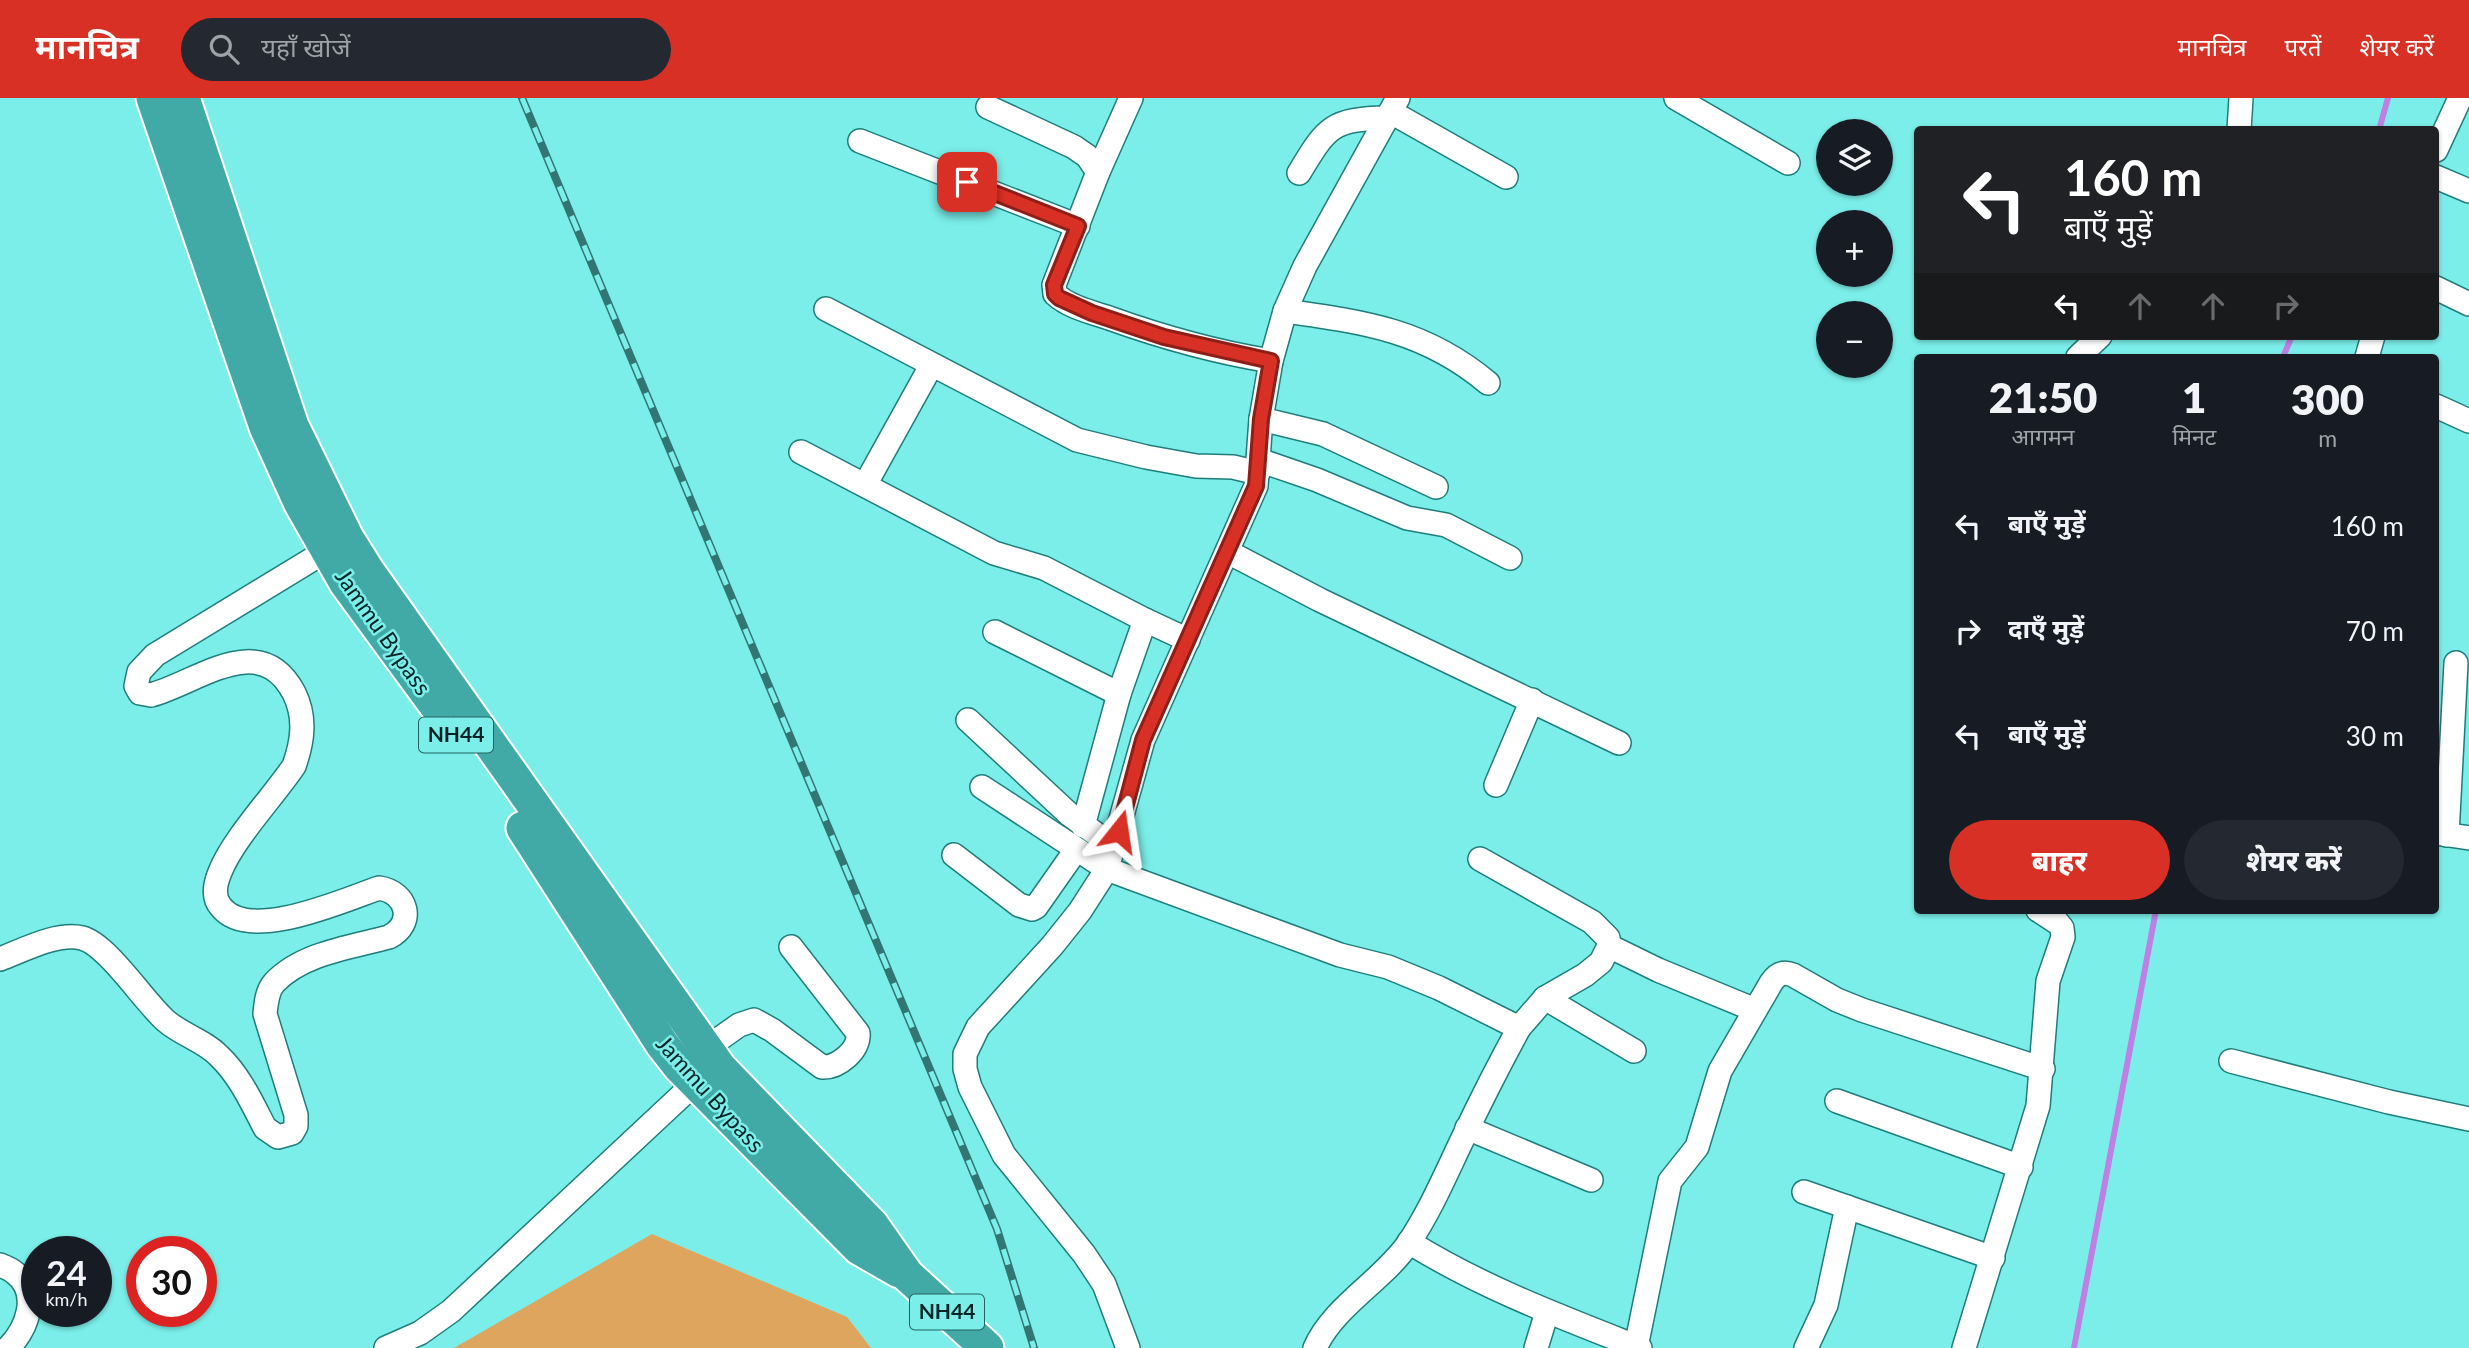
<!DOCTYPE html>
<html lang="hi">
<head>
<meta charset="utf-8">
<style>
  body { margin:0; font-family:Lato,"Noto Sans Devanagari",sans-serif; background:#242831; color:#f1f3f6; height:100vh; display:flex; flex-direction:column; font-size:26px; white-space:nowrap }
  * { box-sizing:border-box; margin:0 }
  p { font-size:23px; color:#9ea1a6 }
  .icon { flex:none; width:38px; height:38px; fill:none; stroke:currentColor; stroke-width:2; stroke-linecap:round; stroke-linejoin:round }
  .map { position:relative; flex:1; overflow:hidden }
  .details { position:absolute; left:1914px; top:256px; width:525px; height:560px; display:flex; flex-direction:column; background:#171b24; border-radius:7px; box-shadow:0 2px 5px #0004 }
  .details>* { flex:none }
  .guide { position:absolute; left:1914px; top:28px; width:525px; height:214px; border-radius:7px; box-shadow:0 2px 5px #0004; background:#202124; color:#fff; overflow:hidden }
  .fabs { position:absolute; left:1816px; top:21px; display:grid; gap:14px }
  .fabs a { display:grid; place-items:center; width:77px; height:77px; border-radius:50%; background:#171b24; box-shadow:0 2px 5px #0004; font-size:35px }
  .speed { position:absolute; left:21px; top:1138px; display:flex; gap:14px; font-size:35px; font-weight:700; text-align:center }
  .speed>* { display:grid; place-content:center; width:91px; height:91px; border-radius:50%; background:#171b24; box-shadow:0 2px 5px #0004; line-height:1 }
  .speed small { font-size:18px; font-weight:400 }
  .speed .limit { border:10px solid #d22; background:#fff; color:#111 }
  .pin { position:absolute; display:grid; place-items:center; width:60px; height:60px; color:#fff; margin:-30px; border-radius:14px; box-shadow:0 4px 10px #0006 }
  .me { position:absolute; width:77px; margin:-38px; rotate:15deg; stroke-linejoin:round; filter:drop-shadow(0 0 5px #0008) }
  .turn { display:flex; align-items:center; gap:24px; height:147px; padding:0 35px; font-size:32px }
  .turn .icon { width:91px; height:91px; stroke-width:2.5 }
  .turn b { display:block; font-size:49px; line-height:60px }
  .lanes { display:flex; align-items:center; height:66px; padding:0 35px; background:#0003; justify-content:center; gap:35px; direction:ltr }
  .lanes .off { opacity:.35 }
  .eta { display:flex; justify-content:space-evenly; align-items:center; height:119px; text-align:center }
  .eta b { font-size:42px; font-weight:800; line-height:49px }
  .primary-button { display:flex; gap:14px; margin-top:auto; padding:14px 35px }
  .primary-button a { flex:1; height:80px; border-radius:42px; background:#d93025; color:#fff; font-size:28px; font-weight:800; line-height:80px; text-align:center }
  .primary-button a+a { background:#242831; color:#f1f3f6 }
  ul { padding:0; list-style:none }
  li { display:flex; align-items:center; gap:21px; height:105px; padding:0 35px }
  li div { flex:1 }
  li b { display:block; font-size:26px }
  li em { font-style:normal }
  header { display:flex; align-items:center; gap:42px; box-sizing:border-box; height:98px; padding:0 35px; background:#d93025; color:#fff }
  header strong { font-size:33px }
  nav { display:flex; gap:38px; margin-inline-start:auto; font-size:24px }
  .search { width:490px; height:63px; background:#242831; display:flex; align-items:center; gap:18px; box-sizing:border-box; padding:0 24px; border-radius:38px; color:#9ea1a6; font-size:26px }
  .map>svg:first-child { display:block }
</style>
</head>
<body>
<header>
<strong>मानचित्र</strong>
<div class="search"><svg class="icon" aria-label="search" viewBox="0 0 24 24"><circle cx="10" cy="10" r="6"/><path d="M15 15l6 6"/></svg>यहाँ खोजें</div>
<nav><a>मानचित्र</a><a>परतें</a><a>शेयर करें</a></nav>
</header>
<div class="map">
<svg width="2469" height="1250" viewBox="0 0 2469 1250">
  <rect width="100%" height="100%" fill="#7beee9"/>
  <path fill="#dda55d" d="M 652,1136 L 847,1219 L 871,1250 L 454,1250 Z"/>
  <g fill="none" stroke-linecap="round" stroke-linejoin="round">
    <g stroke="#be80e5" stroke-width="6">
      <path d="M 2379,32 L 2388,0"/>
      <path d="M 2283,259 L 2292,238"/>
      <path d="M 2074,1250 L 2156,812"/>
    </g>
    <defs>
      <g id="minor">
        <path d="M 1131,0 L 1098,74 L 1054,187 L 1055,196 C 1069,209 1091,214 1109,220 C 1162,239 1215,254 1271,263"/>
        <path d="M 1676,0 L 1788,65"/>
        <path d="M 988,9 L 1074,49 L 1087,58 L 1098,74"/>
        <path d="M 1391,14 L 1506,79"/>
        <path d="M 2239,32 L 2241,0"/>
        <path d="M 860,43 L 1078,128"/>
        <path d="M 2436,52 L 2460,0"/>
        <path d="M 1299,75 C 1327,29 1331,21 1387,20"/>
        <path d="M 2436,79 L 2469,93"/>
        <path d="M 2436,190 L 2469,206"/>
        <path d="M 826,211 L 1077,342 L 1146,359 L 1196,368 L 1233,369 L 1258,375"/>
        <path d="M 1285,213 C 1364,224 1425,232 1488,285"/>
        <path d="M 2078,259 L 2100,238"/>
        <path d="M 2367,259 L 2373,238"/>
        <path d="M 2436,308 L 2469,323"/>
        <path d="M 1261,321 L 1323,336 L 1436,389"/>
        <path d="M 801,354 L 994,455 L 1044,470 L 1145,522 L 1188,542"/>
        <path d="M 1259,362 L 1317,382 L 1407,420 L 1446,427 L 1510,460"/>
        <path d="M 865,387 L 931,268"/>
        <path d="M 1228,454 L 1320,502 L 1619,645"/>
        <path d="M 995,534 L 1119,596"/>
        <path d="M 968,622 L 1070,717 L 1114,749"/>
        <path d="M 1496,687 L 1532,602"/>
        <path d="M 982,689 L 1107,771 L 1080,813 L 1052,848 L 978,929 L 965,956 L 965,971 L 970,989 L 1004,1057 L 1084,1156 L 1104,1186 L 1128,1250"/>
        <path d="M 1083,728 L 1119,596 L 1145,522"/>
        <path d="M 2436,735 L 2469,740"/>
        <path d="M 2447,737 L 2456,565"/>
        <path d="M 954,757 L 1019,807 L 1032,811 L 1036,809 L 1076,752"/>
        <path d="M 1480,761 L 1592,824 L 1608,840 L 1609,848 L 1601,864 L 1585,877 L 1545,900 L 1519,930"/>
        <path d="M 1609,848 L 1658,872 L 1755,912"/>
        <path d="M 0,861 C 24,852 57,834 82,840 C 107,846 145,905 166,923 C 182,937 205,943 219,958 C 240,978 252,1005 265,1030 L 278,1039 L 292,1035 L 296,1028 L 296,1017 L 265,916 C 266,905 267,893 274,885 C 302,855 352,849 389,839 C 416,825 407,794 379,790 C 344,802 249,845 221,809 C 212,799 215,786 220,774 C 233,741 273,699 294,668 C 303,643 306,619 294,595 C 260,530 197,585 151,597 L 140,595 L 136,588 L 139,574 L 155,557 L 339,445"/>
        <path d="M 1545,900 L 1634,953"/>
        <path d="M 705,951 L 739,927 L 754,922 L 772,932 L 822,969 C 838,970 860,952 858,935 L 791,849"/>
        <path d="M 2231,963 L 2389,1004 L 2469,1021"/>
        <path d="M 1837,1003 L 2021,1069"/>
        <path d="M 1467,1030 L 1591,1082"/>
        <path d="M 1804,1094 L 1993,1160"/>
        <path d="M 1409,1144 C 1481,1189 1561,1219 1640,1250"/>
        <path d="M 0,1167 C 5,1169 11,1171 15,1175 C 41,1195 27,1231 8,1250"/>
        <path d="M 1636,1249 L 1670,1083 L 1697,1049 L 1720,973 L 1771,885 C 1777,876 1783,873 1793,877 L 1837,902 L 1862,912 L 2043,971"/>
        <path d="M 386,1250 L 420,1235 L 451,1213 L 695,985"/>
        <path d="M 1315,1250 C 1333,1209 1382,1183 1408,1146 C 1431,1112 1447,1073 1465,1036 C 1482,1000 1500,965 1519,930 L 1439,890 L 1388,869 L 1340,857 L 1107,771 L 1143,642 L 1256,388 L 1261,321 L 1271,263 L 1285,213 L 1305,168 L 1398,0"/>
        <path d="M 1536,1250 L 1547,1214"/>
        <path d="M 1806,1250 L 1826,1207 L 1847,1109"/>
        <path d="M 1964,1250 L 2038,1008 L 2048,883 L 2063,839 L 2062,830 L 2058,825 L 2038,812"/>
      </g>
      <g id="highway">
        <path d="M 153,0 L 266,329 L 300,404 L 346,485 L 437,609"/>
        <path d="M 183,0 L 292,328 L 347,440 L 367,472 L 720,970 L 872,1127 L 907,1177 L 987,1250"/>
        <path d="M 523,730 L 662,946 L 680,969 L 859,1150 L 899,1173"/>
      </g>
    </defs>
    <use href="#minor" stroke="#1f7e7b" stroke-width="26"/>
    <use href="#highway" stroke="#fff" stroke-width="37"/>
    <use href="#minor" stroke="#fff" stroke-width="23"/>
    <use href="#highway" stroke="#42aaa6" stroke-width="33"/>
    <defs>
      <path id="rail" d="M 522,0 L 997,1131 L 1034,1250"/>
    </defs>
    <use href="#rail" stroke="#327674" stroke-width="8"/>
    <use href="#rail" stroke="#7beee9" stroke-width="5" stroke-dasharray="16" stroke-linecap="butt"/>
  </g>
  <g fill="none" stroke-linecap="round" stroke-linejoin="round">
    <defs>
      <path id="route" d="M 967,84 L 1078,128 L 1054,187 L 1055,196 L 1059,200 L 1092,215 L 1164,239 L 1271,263 L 1261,321 L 1256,388 L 1143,642 L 1119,733"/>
    </defs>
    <use href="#route" stroke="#8d1f18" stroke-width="18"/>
    <use href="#route" stroke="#d93025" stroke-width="12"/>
  </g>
  <g text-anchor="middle" stroke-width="5" stroke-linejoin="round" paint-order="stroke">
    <g fill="#7beee9" stroke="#25615e" stroke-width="2">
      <rect x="419" y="619.5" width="74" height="35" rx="5"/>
      <rect x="910" y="1196.5" width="74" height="35" rx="5"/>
    </g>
    <g font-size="21" font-weight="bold" fill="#002423">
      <text x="456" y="644">NH44</text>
      <text x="947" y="1221">NH44</text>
    </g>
    <g font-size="23" fill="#002423" stroke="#7beee9">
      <text transform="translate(383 534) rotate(55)" y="8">Jammu Bypass</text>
      <text transform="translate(710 996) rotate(48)" y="8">Jammu Bypass</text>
    </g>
  </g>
</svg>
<div class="fabs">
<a><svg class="icon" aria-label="layers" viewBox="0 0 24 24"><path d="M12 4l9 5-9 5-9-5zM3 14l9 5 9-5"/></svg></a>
<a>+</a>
<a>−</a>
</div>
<div class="speed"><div>24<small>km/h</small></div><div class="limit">30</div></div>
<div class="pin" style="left:967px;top:84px;background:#d93025"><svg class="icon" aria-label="arrive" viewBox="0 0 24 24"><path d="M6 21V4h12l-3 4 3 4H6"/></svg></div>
<svg class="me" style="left:1119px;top:733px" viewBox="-20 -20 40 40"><path d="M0-17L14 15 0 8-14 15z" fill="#d93025" stroke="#fff" stroke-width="4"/></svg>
<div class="guide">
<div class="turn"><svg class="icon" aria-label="left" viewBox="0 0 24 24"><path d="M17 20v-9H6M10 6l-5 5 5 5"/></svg><div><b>160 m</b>बाएँ मुड़ें</div></div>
<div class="lanes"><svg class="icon" aria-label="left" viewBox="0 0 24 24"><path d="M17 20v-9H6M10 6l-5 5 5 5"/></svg><svg class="icon off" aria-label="ahead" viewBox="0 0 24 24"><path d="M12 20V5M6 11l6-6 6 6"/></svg><svg class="icon off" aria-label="ahead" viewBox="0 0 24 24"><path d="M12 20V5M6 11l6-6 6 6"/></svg><svg class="icon off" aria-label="right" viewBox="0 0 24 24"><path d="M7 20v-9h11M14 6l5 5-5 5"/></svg></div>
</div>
<section class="details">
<div class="eta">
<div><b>21:50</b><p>आगमन</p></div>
<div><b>1</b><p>मिनट</p></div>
<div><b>300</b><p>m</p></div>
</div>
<ul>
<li><svg class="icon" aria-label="left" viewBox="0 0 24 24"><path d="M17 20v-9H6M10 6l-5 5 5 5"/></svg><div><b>बाएँ मुड़ें</b></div><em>160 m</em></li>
<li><svg class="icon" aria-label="right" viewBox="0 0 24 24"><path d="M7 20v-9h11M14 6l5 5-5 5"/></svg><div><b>दाएँ मुड़ें</b></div><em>70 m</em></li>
<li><svg class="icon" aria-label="left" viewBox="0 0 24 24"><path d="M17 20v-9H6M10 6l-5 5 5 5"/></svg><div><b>बाएँ मुड़ें</b></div><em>30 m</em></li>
</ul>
<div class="primary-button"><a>बाहर</a><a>शेयर करें</a></div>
</section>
</div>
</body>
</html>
